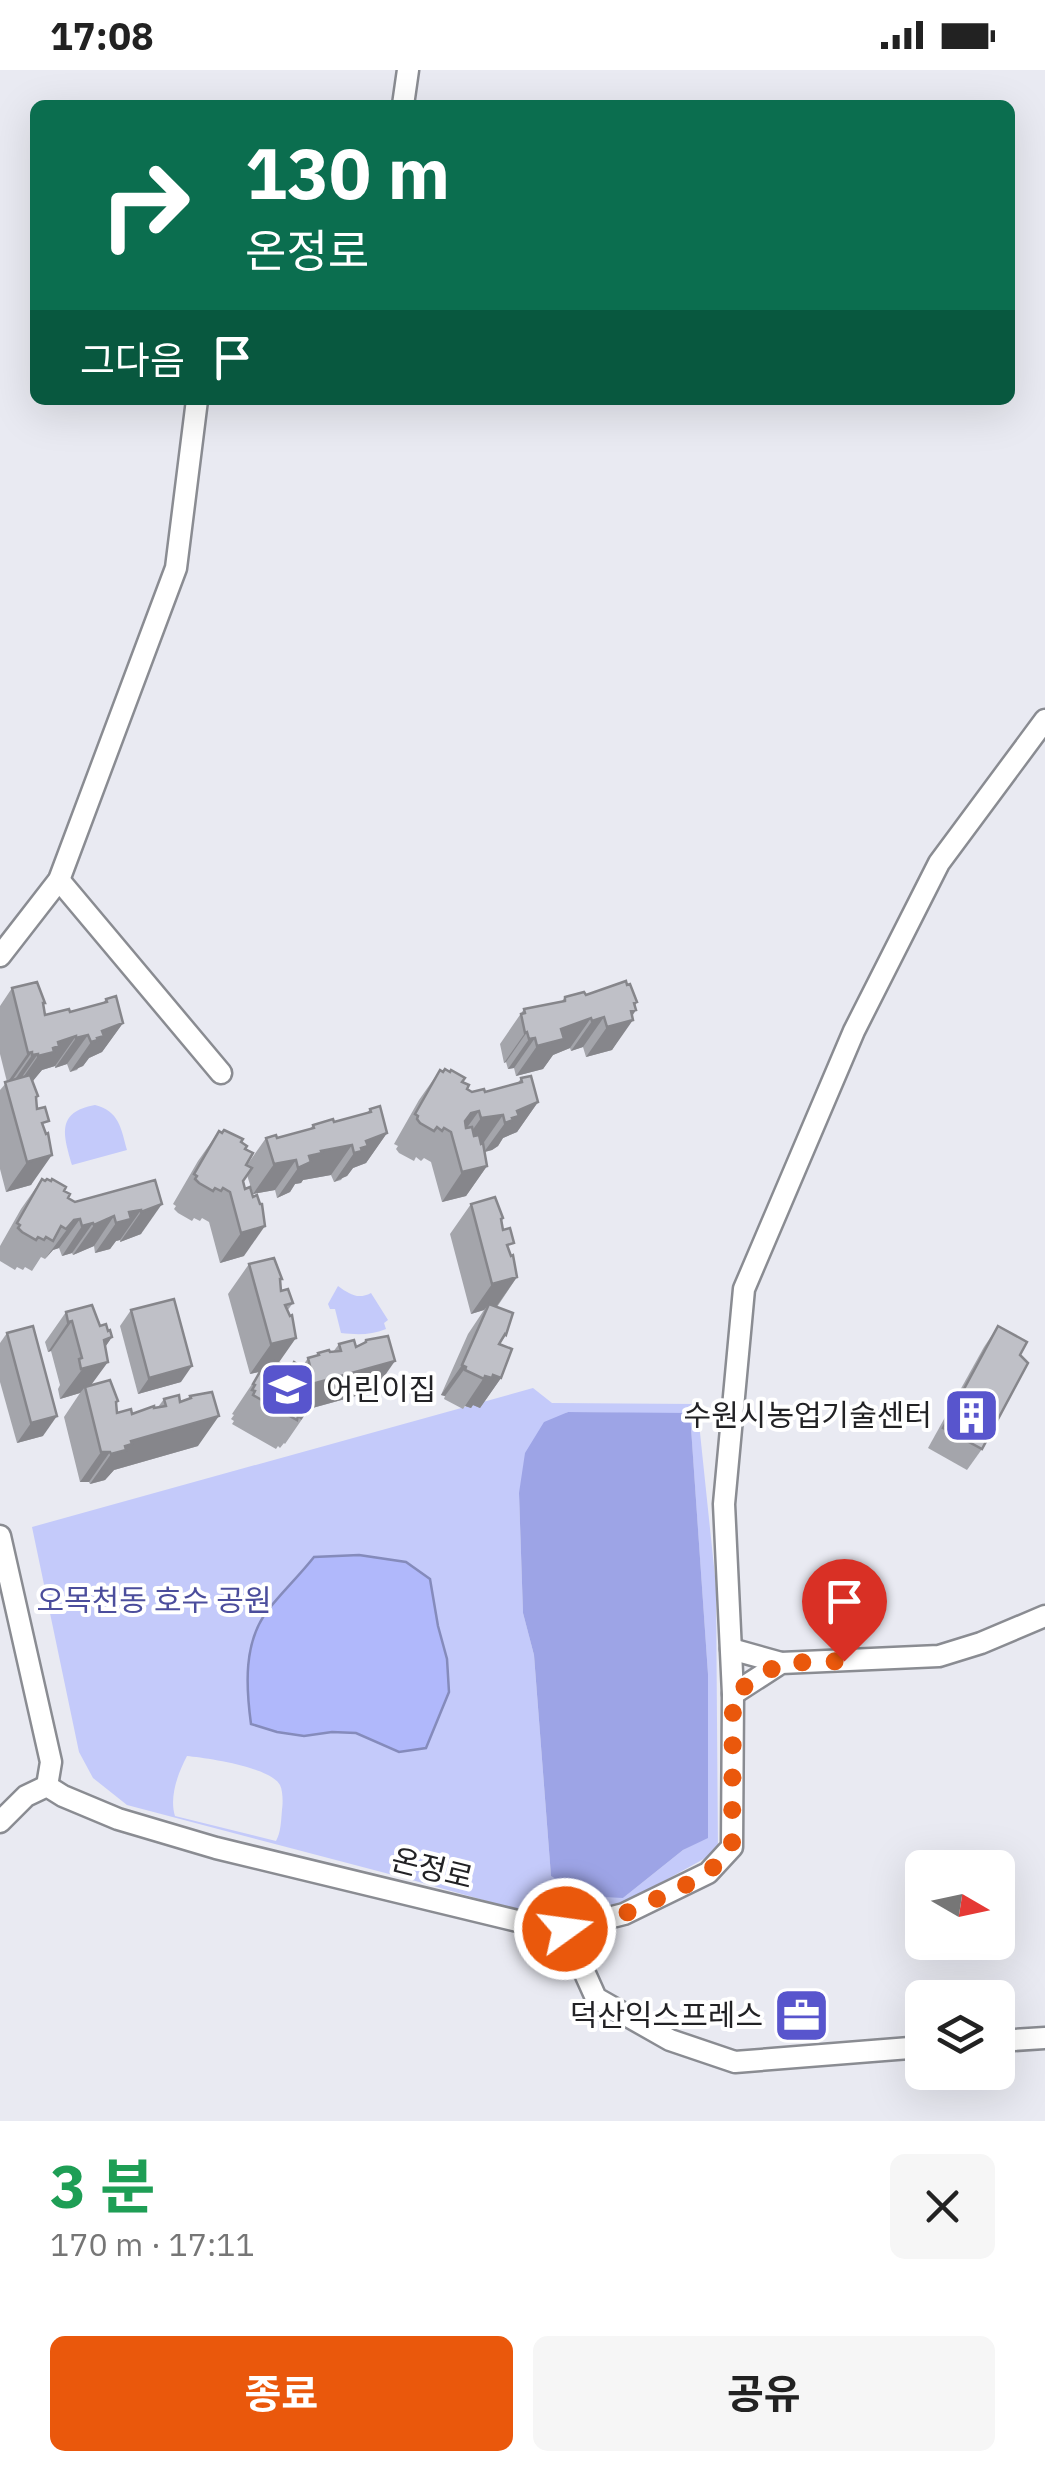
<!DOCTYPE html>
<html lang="ko">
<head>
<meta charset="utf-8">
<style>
  body { margin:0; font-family:"IBM Plex Sans","Noto Sans KR",sans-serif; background:#f6f6f6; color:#222; height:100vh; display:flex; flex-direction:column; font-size:38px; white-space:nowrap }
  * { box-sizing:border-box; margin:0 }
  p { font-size:32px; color:#767676 }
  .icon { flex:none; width:55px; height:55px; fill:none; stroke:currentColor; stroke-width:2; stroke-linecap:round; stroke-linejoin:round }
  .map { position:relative; height:2051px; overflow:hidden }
  .details { display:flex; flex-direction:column; background:#fff; flex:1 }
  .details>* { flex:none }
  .guide { position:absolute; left:30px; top:30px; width:985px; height:305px; border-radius:15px; box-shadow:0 10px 40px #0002; background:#0b6e4f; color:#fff; overflow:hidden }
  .needle { width:65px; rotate:99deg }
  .controls { position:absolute; left:905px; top:1780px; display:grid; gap:20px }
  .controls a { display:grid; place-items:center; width:110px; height:110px; border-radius:15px; background:#fff; box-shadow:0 10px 40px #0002; font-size:50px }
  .pin { position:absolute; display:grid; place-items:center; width:85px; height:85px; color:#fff; margin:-102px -42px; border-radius:50% 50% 50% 0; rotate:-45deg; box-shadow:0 0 10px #0007 }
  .pin .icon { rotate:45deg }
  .me { position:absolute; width:110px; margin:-55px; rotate:76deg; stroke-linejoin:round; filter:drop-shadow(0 0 8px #0008) }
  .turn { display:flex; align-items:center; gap:35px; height:210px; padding:0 50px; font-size:45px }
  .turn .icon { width:130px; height:130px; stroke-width:2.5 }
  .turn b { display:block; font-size:70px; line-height:85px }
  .then { display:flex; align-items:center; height:95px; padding:0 50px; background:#0003; gap:20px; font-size:38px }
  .round { display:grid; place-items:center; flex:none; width:105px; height:105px; border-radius:15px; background:#f6f6f6 }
  .headline { display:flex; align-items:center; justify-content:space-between; height:170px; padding:0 50px }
  h1 { font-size:60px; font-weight:700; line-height:75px; color:#1e9e55 }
  .button { display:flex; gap:20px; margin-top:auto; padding:20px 50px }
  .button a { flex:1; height:115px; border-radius:15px; background:#ea580c; color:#fff; font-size:40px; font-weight:700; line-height:115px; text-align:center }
  .button a+a { background:#f6f6f6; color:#222 }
  .status { display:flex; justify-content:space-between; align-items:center; height:70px; padding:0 50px; background:#fff; direction:ltr }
  .status svg { height:28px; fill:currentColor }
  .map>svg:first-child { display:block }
</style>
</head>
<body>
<div class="status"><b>17:08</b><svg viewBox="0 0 49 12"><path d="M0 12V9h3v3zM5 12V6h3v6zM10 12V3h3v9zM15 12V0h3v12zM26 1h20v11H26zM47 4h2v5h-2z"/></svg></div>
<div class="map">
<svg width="1045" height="2051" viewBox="0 0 1045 2051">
  <rect width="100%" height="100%" fill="#e9eaf2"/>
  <g fill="#c4cafa" fill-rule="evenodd">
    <path d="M 95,1035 C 119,1041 121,1058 127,1080 L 72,1095 C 64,1066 55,1042 95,1035 Z"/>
    <path d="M 338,1216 C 349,1224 358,1230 371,1223 L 388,1250 L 384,1253 L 386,1259 C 371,1265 358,1265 341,1263 L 335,1239 L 330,1239 L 328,1234 Z"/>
    <path d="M 533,1318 L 552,1333 L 697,1334 L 716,1516 L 718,1781 L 619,1836 L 547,1848 L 412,1810 L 127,1735 L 93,1708 L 79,1682 L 32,1457 ZM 567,1342 L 690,1344 L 708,1604 L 708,1767 L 683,1780 L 623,1828 L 551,1806 L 534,1585 L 523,1543 L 519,1423 ZM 359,1485 L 406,1492 L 430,1509 L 438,1556 L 447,1589 L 399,1682 L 356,1663 L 332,1662 L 304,1666 L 277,1662 L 250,1654 L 298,1507 L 314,1487 ZM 187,1686 C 207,1688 270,1697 280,1715 C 283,1721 283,1733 282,1740 C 281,1751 281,1762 276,1771 L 175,1746 C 169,1727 178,1703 187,1686 Z"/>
  </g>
  <path fill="#9da4e6" d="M 568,1342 L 690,1343 L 708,1604 L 708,1768 L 683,1780 L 623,1828 L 585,1826 L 551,1806 L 534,1585 L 523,1543 L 519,1423 L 525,1383 L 544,1352 Z"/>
  <path fill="#b0b8fb" stroke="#858bbb" stroke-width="2.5" d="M 359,1485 L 406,1492 L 430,1509 L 438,1556 L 447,1589 L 449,1622 L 426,1678 L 399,1682 L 356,1663 L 332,1662 L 304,1666 L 277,1662 L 251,1654 C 246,1617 243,1572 268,1540 C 282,1522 299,1506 314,1487 Z"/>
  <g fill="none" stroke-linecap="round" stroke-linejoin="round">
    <defs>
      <g id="minor">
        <path d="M 403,35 L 408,0"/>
        <path d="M 59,810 L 221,1003"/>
        <path d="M 0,886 L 59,810 L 176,498 L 197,330"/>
        <path d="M 0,1466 L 51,1692 L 47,1716"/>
        <path d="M 731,1579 L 781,1593"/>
        <path d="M 733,1624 L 781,1593 L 939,1586 L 981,1573 L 1045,1546"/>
        <path d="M 0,1752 L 26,1726 L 47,1716 L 63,1726 L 118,1749 L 216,1778 L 534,1855 L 565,1859 L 624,1844 L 708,1803 L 732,1777 L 733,1624 L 724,1434 L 744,1219 L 854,961 L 939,793 L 1045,650"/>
        <path d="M 565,1859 L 596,1928 L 670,1970 L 735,1992 L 922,1977"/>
        <path d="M 998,1971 L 1045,1968"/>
      </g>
    </defs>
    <use href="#minor" stroke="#8a8c92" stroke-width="25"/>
    <use href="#minor" stroke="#fff" stroke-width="20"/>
  </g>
  <g fill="#a4a5ab">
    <path d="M 627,915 L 637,932 L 635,935 L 636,940 L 612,980 L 586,987 L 583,977 L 571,981 L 570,978 L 553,985 L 543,999 L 516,1006 L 514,998 L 508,999 L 506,992 L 504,993 L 500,974 L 524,939 L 562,931 L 565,927 L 586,925 Z"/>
    <path d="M 12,918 L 43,935 L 45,945 L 70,942 L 103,933 L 106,929 L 123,953 L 102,982 L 89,988 L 83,996 L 79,997 L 77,1000 L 70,1002 L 67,994 L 55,998 L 55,996 L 42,1000 L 32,1011 L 38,1026 L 36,1029 L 37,1039 L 49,1076 L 31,1115 L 6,1122 L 0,1099 L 0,1020 L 7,1012 L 0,984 L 0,936 Z"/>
    <path d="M 440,1000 L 462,1012 L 467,1019 L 472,1022 L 485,1022 L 518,1013 L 521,1008 L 538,1032 L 517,1062 L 503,1068 L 498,1076 L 492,1080 L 485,1082 L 487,1096 L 466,1126 L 442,1132 L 431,1092 L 424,1088 L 421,1091 L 416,1087 L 414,1091 L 399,1083 L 396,1079 L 398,1076 L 394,1074 L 419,1030 Z"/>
    <path d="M 370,1039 L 387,1063 L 366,1093 L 353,1098 L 347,1106 L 343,1107 L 341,1110 L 334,1112 L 331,1105 L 303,1110 L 301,1113 L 295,1114 L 290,1122 L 277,1128 L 275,1120 L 253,1124 L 247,1105 L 243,1112 L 244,1186 L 220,1193 L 209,1152 L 202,1148 L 200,1151 L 194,1148 L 192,1151 L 178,1143 L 174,1139 L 176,1136 L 173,1134 L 198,1091 L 219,1061 L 241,1072 L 245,1079 L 247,1095 L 266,1068 L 277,1068 L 310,1059 L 313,1055 L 334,1052 L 367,1043 Z"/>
    <path d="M 42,1109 L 64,1121 L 68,1128 L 75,1132 L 155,1110 L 141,1164 L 120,1172 L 120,1170 L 116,1171 L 110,1179 L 95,1183 L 94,1176 L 73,1185 L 72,1183 L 62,1186 L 59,1178 L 53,1180 L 45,1189 L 41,1187 L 32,1201 L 25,1197 L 23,1200 L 17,1197 L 15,1200 L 0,1191 L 0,1176 L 21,1139 Z"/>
    <path d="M 471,1134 L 503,1148 L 502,1151 L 503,1160 L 517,1207 L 497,1237 L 506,1265 L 499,1275 L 501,1308 L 480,1338 L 473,1335 L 471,1338 L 465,1336 L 463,1339 L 444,1329 L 445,1326 L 441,1325 L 468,1264 L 484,1240 L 471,1244 L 450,1164 Z"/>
    <path d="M 249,1194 L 282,1209 L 280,1211 L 281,1221 L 293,1233 L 287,1241 L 278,1293 L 289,1299 L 294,1292 L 302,1297 L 308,1288 L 316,1286 L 318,1283 L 333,1282 L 339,1274 L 356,1277 L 363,1273 L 366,1270 L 374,1321 L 309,1339 L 285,1374 L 284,1373 L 280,1378 L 278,1376 L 276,1379 L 232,1354 L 234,1351 L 231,1349 L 234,1345 L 232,1344 L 260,1302 L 250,1304 L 228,1224 Z"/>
    <path d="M 131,1240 L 181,1312 L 138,1324 L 120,1256 Z"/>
    <path d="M 66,1242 L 100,1256 L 108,1261 L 112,1267 L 105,1277 L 91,1315 L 118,1331 L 116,1333 L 117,1343 L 132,1344 L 158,1337 L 164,1329 L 180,1332 L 188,1329 L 190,1326 L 198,1376 L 114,1400 L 105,1410 L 90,1414 L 89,1412 L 80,1412 L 64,1347 L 80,1323 L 60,1329 L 58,1319 L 60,1315 L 51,1281 L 48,1282 L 45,1272 Z"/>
    <path d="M 998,1256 L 1020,1285 L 982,1379 L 967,1400 L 928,1378 L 984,1277 Z"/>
    <path d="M 7,1263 L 43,1366 L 17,1373 L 0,1312 L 0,1273 Z"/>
  </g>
  <g fill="#86868b">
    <path d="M 637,932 L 631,941 L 636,940 L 628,951 L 633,950 L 612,980 L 586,987 L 607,957 Z"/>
    <path d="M 604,947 L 583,977 L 571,981 L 592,951 Z"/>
    <path d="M 591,948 L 570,978 L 553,985 L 543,999 L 516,1006 L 537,976 L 561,959 Z"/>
    <path d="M 123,953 L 102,982 L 89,988 L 83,996 L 70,1002 L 91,972 L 102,961 Z"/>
    <path d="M 527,962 L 506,992 L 504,993 L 525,963 Z"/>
    <path d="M 88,965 L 67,994 L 55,998 L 76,968 Z"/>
    <path d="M 76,966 L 55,996 L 42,1000 L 33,1011 L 17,1016 L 38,986 L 53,978 L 58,972 Z"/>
    <path d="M 535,968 L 514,998 L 508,999 L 529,969 Z"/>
    <path d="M 32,982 L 11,1012 L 7,1013 L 28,983 Z"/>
    <path d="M 38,984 L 17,1014 L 11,1015 L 32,985 Z"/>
    <path d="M 538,1032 L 517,1062 L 503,1068 L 498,1076 L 492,1080 L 484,1082 L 505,1053 L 517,1041 Z"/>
    <path d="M 479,1041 L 458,1070 L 453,1067 L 471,1043 Z"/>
    <path d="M 503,1045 L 482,1075 L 460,1078 L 481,1048 Z"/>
    <path d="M 387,1063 L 366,1093 L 353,1098 L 347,1106 L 334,1112 L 354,1083 L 366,1071 Z"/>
    <path d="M 51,1074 L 41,1088 L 52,1085 L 31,1115 L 6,1122 L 27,1092 Z"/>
    <path d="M 352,1075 L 331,1105 L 303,1110 L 301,1113 L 295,1114 L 290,1122 L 277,1128 L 298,1098 L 309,1086 L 321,1081 Z"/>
    <path d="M 296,1090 L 275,1120 L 253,1124 L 274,1094 Z"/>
    <path d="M 487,1096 L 466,1126 L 442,1132 L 462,1102 Z"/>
    <path d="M 162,1134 L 141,1164 L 120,1172 L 141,1142 Z"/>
    <path d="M 141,1140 L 120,1170 L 116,1171 L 110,1179 L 95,1183 L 116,1153 L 129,1142 Z"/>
    <path d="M 114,1146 L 94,1176 L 73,1185 L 94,1155 Z"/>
    <path d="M 80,1149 L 59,1178 L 53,1180 L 45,1189 L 74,1150 Z"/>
    <path d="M 93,1153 L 72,1183 L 62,1186 L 82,1156 Z"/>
    <path d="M 265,1156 L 244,1186 L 220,1193 L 241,1163 Z"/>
    <path d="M 517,1207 L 496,1237 L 489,1234 L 484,1240 L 471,1244 L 492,1214 Z"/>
    <path d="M 72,1251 L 51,1281 L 48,1282 L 68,1252 Z"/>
    <path d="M 112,1267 L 92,1296 L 108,1292 L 86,1322 L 85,1317 L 80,1323 L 60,1329 L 104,1270 Z"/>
    <path d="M 296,1268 L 275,1298 L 275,1291 L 270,1299 L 250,1304 L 271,1274 Z"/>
    <path d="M 395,1291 L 374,1321 L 294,1343 L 315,1313 Z"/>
    <path d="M 462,1295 L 466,1297 L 445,1326 L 441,1325 Z"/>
    <path d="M 192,1296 L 181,1312 L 138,1324 L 149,1308 Z"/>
    <path d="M 493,1305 L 501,1308 L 480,1338 L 473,1335 L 471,1338 L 465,1336 L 485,1306 Z"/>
    <path d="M 57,1346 L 43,1366 L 17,1373 L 31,1353 Z"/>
    <path d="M 219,1346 L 198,1376 L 114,1400 L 105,1410 L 90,1414 L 111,1384 L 131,1371 Z"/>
    <path d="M 101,1382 L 110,1382 L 89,1412 L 80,1412 Z"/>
  </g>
  <g fill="#bfc0c7" stroke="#86868b" stroke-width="2.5">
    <path d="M 626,911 L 627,915 L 630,914 L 637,932 L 634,933 L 636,940 L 631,941 L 633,950 L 607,957 L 604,947 L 592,951 L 591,948 L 561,959 L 564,969 L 537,976 L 535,968 L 529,969 L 527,962 L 525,963 L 521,944 L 525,943 L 524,939 L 565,931 L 565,927 L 584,922 L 586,925 Z"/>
    <path d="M 37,912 L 45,933 L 43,933 L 45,945 L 69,939 L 70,942 L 107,932 L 106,929 L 116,926 L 123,953 L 102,961 L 104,966 L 97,968 L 98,970 L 91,972 L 88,965 L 76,968 L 76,966 L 58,972 L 59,976 L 53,978 L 54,982 L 38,986 L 38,984 L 32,985 L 32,982 L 28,983 L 12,918 Z"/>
    <path d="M 445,999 L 450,1002 L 451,1000 L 465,1008 L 462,1012 L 469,1015 L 467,1019 L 472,1022 L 484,1019 L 485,1022 L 522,1012 L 521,1008 L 531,1006 L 538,1032 L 517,1041 L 519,1046 L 512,1048 L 513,1050 L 505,1053 L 503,1045 L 481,1048 L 479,1041 L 471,1043 L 465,1051 L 466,1058 L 472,1057 L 474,1066 L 479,1065 L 481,1074 L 483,1073 L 487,1096 L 462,1102 L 451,1062 L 444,1058 L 442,1061 L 437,1057 L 434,1061 L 420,1053 L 417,1049 L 418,1046 L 415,1044 L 440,1000 L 443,1002 Z"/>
    <path d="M 30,1005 L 38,1026 L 36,1027 L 37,1039 L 45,1037 L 49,1051 L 42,1053 L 46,1064 L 48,1063 L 52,1085 L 27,1092 L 5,1012 Z"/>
    <path d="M 380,1036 L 387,1063 L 366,1071 L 368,1076 L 361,1078 L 362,1081 L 354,1083 L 352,1075 L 321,1081 L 322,1083 L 309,1086 L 311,1092 L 298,1098 L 296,1090 L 274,1094 L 266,1068 L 276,1065 L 277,1068 L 314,1058 L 313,1055 L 333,1049 L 334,1052 L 371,1042 L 370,1039 Z"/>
    <path d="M 224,1060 L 243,1069 L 241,1072 L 247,1076 L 245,1079 L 253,1083 L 246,1095 L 252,1098 L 243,1111 L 245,1119 L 250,1117 L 253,1127 L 257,1125 L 260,1134 L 262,1134 L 265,1156 L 241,1163 L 230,1122 L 223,1118 L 221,1121 L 215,1118 L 213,1121 L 199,1113 L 195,1109 L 197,1106 L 194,1104 L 219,1061 L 222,1063 Z"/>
    <path d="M 42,1109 L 45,1111 L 47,1109 L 51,1111 L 52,1109 L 66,1117 L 64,1121 L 70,1124 L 68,1128 L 75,1132 L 155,1110 L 162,1134 L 141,1142 L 141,1140 L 129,1142 L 131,1149 L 116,1153 L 114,1146 L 94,1155 L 93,1153 L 82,1156 L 80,1149 L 74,1150 L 66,1159 L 61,1156 L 53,1171 L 46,1167 L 44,1170 L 38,1167 L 36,1170 L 22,1162 L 18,1158 L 20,1155 L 17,1153 Z"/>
    <path d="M 495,1127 L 503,1148 L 501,1149 L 503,1160 L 510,1158 L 514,1173 L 507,1175 L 511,1186 L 513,1185 L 517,1207 L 492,1214 L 471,1134 Z"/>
    <path d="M 274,1188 L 282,1209 L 280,1209 L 281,1221 L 288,1219 L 293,1233 L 285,1235 L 290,1246 L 292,1245 L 296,1268 L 271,1274 L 249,1194 Z"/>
    <path d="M 174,1229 L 192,1296 L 149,1308 L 131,1240 Z"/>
    <path d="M 489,1234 L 513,1243 L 506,1265 L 505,1264 L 499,1274 L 512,1279 L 501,1308 L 493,1305 L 492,1308 L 485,1306 L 484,1309 L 465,1300 L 466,1297 L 462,1295 Z"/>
    <path d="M 92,1235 L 100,1256 L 106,1254 L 108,1261 L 110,1260 L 112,1267 L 104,1270 L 108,1292 L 81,1299 L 79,1289 L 82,1288 L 72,1251 L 68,1252 L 66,1242 Z"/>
    <path d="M 33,1256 L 57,1346 L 31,1353 L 7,1263 Z"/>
    <path d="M 998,1256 L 1027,1272 L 1020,1285 L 1028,1293 L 982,1379 L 943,1358 Z"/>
    <path d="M 388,1266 L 395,1291 L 315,1313 L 310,1320 L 314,1322 L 310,1328 L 314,1330 L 306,1344 L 304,1343 L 301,1348 L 298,1346 L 297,1350 L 253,1325 L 255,1321 L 252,1320 L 255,1315 L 253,1314 L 261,1300 L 265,1302 L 268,1296 L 271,1298 L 275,1291 L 290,1299 L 294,1292 L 303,1298 L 310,1296 L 308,1288 L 319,1285 L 318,1283 L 329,1280 L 330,1282 L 341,1281 L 339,1274 L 354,1270 L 356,1277 L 366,1272 L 366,1270 Z"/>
    <path d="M 110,1310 L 118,1331 L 116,1332 L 117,1343 L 131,1339 L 132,1344 L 154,1336 L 154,1338 L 166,1336 L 164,1329 L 179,1325 L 180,1332 L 191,1328 L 190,1326 L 212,1322 L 219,1346 L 131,1371 L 132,1374 L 125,1376 L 126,1380 L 111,1384 L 110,1382 L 101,1382 L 85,1317 Z"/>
  </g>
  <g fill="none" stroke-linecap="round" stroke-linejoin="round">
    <path stroke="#ea580c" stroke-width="18" stroke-dasharray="0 32.4" d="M 565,1859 L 624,1844 L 678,1819 L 708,1803 L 732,1777 L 733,1624 L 781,1593 L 844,1591"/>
  </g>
  <defs>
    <symbol id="school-square" viewBox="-11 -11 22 22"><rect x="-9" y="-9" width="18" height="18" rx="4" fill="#5855cd" stroke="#fff"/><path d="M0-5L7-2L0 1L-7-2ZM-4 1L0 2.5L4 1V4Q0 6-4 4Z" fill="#fff"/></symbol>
    <symbol id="building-square" viewBox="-11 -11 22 22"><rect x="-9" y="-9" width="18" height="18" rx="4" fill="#5855cd" stroke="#fff"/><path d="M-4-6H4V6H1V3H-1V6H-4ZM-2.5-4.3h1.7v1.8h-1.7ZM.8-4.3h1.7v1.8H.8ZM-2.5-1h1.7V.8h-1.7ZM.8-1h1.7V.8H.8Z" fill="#fff"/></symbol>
    <symbol id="office-square" viewBox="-11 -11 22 22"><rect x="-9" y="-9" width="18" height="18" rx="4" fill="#5855cd" stroke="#fff"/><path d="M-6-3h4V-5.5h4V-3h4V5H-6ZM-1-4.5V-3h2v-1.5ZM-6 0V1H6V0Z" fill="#fff"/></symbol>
  </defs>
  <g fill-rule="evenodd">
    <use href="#school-square" x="256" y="1288" width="63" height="63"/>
    <use href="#building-square" x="940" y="1314" width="63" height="63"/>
    <use href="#office-square" x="770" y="1914" width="63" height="63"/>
  </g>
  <g text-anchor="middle" stroke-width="8" stroke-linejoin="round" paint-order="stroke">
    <g font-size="30" fill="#222225" stroke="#fff" text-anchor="end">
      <text x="326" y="1330" text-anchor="start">어린이집</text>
      <text x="932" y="1356">수원시농업기술센터</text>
      <text x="763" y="1956">덕산익스프레스</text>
    </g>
    <g font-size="30" fill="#4b4d9c" stroke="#fff">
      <text x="154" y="1541">오목천동 호수 공원</text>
    </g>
    <g font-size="30" fill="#222225" stroke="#fff">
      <text transform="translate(432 1799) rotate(14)" y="10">온정로</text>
    </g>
  </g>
</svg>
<div class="controls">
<a><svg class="needle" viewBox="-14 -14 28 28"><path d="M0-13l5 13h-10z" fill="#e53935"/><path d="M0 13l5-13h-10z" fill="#767676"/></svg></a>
<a><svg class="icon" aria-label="layers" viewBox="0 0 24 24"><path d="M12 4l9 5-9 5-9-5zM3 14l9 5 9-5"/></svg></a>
</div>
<div class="pin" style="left:844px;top:1591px;background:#d93025"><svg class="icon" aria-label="arrive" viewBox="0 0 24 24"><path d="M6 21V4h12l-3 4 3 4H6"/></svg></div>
<svg class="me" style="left:565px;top:1859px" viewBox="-20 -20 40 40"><circle r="17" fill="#ea580c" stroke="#fff" stroke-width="3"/><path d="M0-11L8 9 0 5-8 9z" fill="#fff"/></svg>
<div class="guide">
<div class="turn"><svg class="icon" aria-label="right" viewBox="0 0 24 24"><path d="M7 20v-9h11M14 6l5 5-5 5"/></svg><div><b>130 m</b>온정로</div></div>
<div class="then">그다음<svg class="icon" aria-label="arrive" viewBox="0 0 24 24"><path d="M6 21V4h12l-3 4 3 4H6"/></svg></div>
</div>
</div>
<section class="details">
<div class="headline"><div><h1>3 분</h1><p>170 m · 17:11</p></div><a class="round"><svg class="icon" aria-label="close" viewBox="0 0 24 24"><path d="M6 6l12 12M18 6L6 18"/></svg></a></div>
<div class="button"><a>종료</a><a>공유</a></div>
</section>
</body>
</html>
